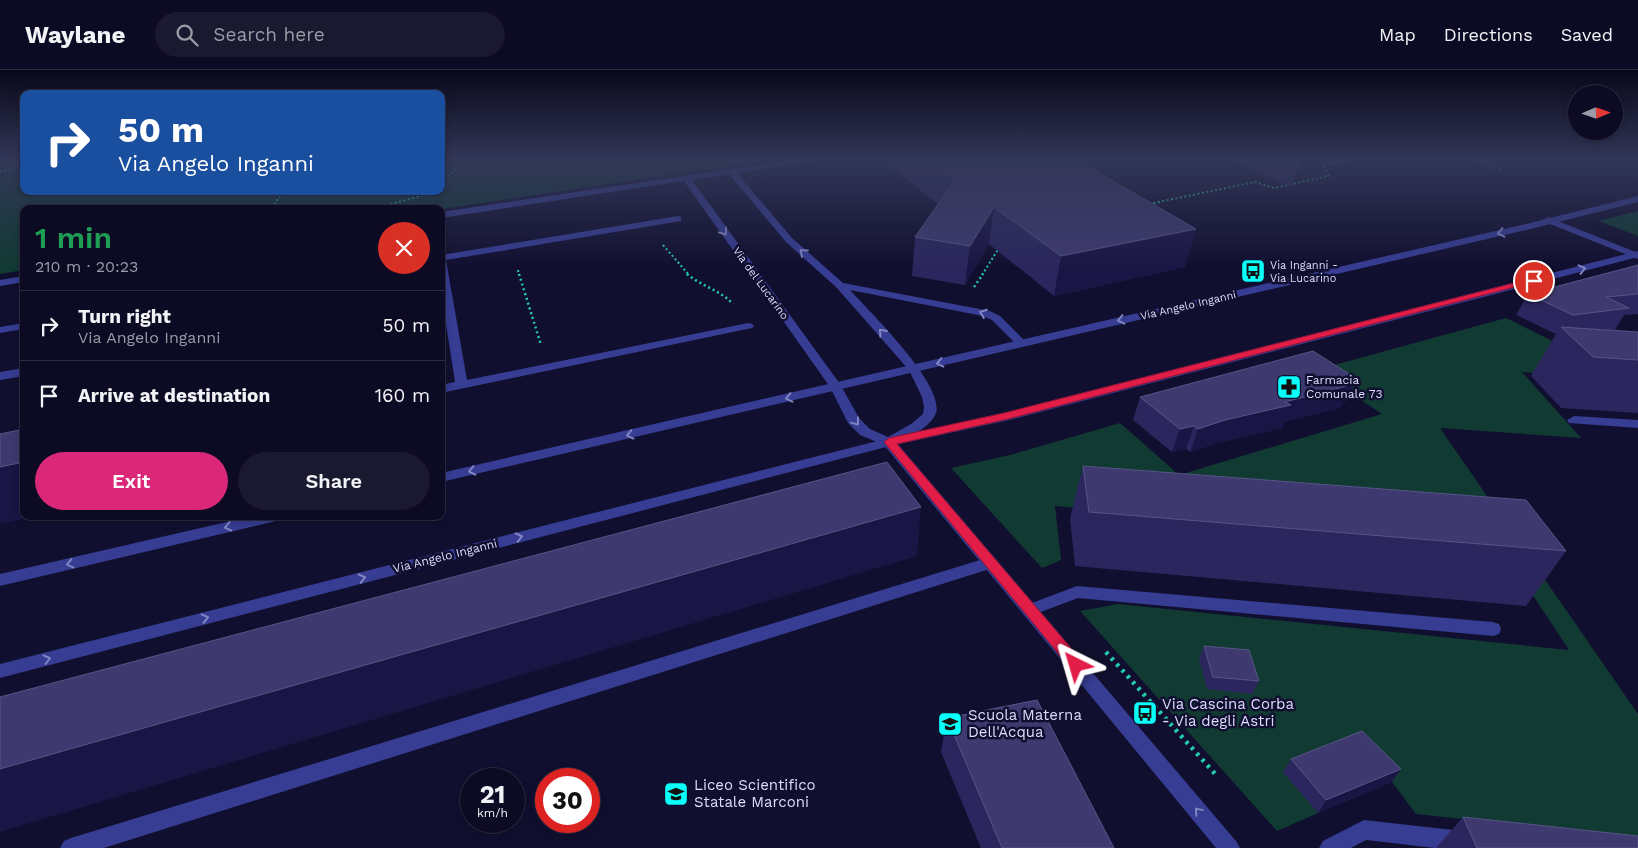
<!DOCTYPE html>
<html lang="en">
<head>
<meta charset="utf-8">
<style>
  body { margin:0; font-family:"Work Sans",sans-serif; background:#1b1930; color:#f1f3f6; height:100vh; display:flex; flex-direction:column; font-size:19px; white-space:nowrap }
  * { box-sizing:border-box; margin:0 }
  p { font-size:16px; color:#9a9ba6 }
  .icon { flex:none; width:28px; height:28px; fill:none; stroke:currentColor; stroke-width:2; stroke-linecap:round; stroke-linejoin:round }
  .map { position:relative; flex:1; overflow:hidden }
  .details { position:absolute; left:20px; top:135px; width:425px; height:315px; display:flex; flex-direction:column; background:#0d0b23; border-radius:10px; box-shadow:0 2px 8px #0003,0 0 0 1px #2d2b41 }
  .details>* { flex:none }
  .top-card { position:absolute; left:20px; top:20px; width:425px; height:105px; border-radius:10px; box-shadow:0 2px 8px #0003,0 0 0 1px #2d2b41; background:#1a4fa0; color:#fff; overflow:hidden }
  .needle { width:32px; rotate:88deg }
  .tools { position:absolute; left:1568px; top:15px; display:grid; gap:10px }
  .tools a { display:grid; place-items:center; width:55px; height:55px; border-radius:50%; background:#0d0b23; box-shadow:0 2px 8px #0003,0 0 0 1px #2d2b41; font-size:25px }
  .speed { position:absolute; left:460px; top:698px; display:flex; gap:10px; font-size:25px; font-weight:700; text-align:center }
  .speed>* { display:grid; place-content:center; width:65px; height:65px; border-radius:50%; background:#0d0b23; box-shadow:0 2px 8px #0003,0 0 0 1px #2d2b41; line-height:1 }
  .speed small { font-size:12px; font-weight:400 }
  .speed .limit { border:8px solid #d22; background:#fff; color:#111 }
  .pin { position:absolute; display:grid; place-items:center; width:42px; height:42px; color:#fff; margin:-21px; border:2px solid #fff; border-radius:50%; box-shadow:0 1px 5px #0007 }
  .me { position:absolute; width:55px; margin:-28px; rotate:320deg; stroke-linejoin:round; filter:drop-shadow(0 0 4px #0008) }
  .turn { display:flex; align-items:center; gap:18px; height:105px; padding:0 15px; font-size:22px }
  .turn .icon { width:65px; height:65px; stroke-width:2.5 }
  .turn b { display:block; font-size:35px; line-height:42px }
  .round { display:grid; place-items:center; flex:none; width:52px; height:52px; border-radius:26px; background:#1b1930 }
  .summary { display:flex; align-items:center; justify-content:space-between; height:85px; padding:0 15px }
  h1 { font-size:30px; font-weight:600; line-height:38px; color:#1e9e55 }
  .action { display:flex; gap:10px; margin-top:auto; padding:10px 15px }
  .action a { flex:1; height:58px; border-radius:30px; background:#db2777; color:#fff; font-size:20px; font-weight:600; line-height:58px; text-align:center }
  .action a+a { background:#1b1930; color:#f1f3f6 }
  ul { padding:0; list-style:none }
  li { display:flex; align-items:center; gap:15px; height:70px; padding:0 15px; border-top:1px solid #2d2b41 }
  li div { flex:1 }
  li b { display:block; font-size:19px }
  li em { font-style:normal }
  header { display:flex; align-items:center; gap:30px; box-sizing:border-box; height:70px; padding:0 25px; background:#0d0b23; border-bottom:1px solid #2d2b41 }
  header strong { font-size:24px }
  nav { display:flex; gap:28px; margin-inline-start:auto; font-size:18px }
  .search { width:350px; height:45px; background:#1b1930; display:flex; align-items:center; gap:12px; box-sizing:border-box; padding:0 18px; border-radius:28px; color:#9a9ba6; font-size:19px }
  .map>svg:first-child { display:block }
</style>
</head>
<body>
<header>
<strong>Waylane</strong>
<div class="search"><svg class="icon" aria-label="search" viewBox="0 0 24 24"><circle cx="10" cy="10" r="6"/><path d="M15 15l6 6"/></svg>Search here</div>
<nav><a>Map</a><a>Directions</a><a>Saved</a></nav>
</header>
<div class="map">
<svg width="1638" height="778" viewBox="0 0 1638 778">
  <rect width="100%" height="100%" fill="#110f2f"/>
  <g fill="#113a33">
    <path d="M 0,89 L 24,89 L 24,121 L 441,121 L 441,89 L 778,89 L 440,139 L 24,139 L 24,200 L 0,204 Z"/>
    <path d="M 1638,141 L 1638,166 L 1599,151 Z"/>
    <path d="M 1506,248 L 1581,285 L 1638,310 L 1522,302 L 1581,368 L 1440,358 L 1638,644 L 1638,768 L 1416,744 L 1392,712 L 1284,702 L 1318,743 L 1277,761 L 1080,541 L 1118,534 L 1569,580 L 1501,477 L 1055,436 L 1061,490 L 1042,498 L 951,398 L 1010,385 L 1120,353 L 1179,405 L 1382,344 L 1316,300 Z"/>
  </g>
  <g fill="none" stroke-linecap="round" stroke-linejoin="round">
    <g stroke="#24ccae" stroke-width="2" stroke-dasharray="2 2.5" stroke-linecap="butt">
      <path d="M 1473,89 L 1502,100"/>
      <path d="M 0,102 L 24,96"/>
      <path d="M 441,113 L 466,89"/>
      <path d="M 1149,134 L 1255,112 L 1274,118 L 1329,106 L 1323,95 L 1355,89"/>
      <path d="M 275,139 L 274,135 L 283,121"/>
      <path d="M 373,139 L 432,123"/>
      <path d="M 663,175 L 689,205"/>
      <path d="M 518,200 L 519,205"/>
      <path d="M 982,205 L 999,178"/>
    </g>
    <g stroke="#24ccae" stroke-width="2.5" stroke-dasharray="2 3" stroke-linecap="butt">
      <path d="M 519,204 L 541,275"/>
      <path d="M 687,204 C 701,216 720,220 733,234"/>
      <path d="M 974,217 L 983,204"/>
    </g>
    <path stroke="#24ccae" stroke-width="4.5" stroke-dasharray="3 5" stroke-linecap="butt" d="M 1106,582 L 1217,706"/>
    <g fill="#363d92" fill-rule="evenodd">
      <path d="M 678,146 L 681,147 L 681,151 L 446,190 L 467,310 L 748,253 L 752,254 L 754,256 L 752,258 L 441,323 L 441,315 L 455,312 L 441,222 L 441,185 Z"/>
      <path d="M 24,253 L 24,259 L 0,263 L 0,257 Z"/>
      <path d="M 24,298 L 24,306 L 0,310 L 0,302 Z"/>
      <path d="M 1574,346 L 1638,350 L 1638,358 L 1569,353 L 1567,350 Z"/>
      <path d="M 990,487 L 996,489 L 998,493 L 996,497 L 104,778 L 60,778 L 64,771 L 71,768 Z"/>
      <path d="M 1077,516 L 1493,552 L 1499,554 L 1501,559 L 1499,564 L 1493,566 L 1078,528 L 1030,546 L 1024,544 L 1022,540 L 1024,536 Z"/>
      <path d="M 1364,750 L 1462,761 L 1469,764 L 1473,771 L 1470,778 L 1435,778 L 1366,770 L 1351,778 L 1319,778 L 1323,771 Z"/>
    </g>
    <g fill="#363d92" fill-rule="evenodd">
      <path d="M 800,89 L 818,89 L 814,91 L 737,103 L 792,168 L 843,213 L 990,241 L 1000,246 L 1027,273 L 1025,275 L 1017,275 L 992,250 L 983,246 L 850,220 C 869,241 945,315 936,343 C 930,358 910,366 897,373 L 1236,771 L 1240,778 L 1216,778 L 884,375 L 860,365 L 848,353 L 830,317 L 684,111 L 441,148 L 441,142 ZM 729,104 L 786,172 L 836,217 L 909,300 L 922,327 L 924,337 L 923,344 L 911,354 L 888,367 L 870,359 L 859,348 L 840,314 L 692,110 Z"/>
      <path d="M 1548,147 L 1638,183 L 1638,189 L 1545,152 L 1543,150 Z"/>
      <path d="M 24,206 L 24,212 L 0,216 L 0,210 Z"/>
    </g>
    <g fill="#363d92" fill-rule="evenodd">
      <path d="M 1638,126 L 1638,132 L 1526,160 L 441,412 L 441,403 L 1526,154 Z"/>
      <path d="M 1638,181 L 1638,187 L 1009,350 L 890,376 L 0,608 L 0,594 L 889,368 L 1003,343 Z"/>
      <path d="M 253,446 L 283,446 L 281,450 L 276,451 L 0,516 L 0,504 Z"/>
    </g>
  </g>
  <g fill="#2b275e">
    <path d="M 890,89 L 1075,89 L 1196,159 L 1185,197 L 1054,226 L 989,174 L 965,215 L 912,206 L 915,167 L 938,134 L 889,95 Z"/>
    <path d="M 1230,89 L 1297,89 L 1298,99 L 1291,117 Z"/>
    <path d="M 1638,195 L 1638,244 L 1624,245 L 1615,260 L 1611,260 L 1638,262 L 1638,343 L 1561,338 L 1531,306 L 1556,264 L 1516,245 L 1528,224 Z"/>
    <path d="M 1357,309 L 1346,331 L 1343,332 L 1340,338 L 1284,352 L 1282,358 L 1217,373 L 1190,382 L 1186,379 L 1172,382 L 1133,350 L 1140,327 Z"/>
    <path d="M 1083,396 L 1566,481 L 1526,536 L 1075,496 L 1070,449 Z"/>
    <path d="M 1204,576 L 1259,611 L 1252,624 L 1207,619 L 1199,589 Z"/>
    <path d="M 947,648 L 1114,778 L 981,778 L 941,682 Z"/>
    <path d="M 1291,689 L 1401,699 L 1392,712 L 1318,743 L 1283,702 Z"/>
    <path d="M 1463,747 L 1638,778 L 1436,778 Z"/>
  </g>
  <g fill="#191544">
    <path d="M 994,137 L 989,174 L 965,215 L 970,176 Z"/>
    <path d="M 1196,159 L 1185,197 L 1054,226 L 1061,186 Z"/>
    <path d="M 1357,309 L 1346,331 L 1343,332 L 1340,338 L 1284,352 L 1282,358 L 1217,373 L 1190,382 L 1198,359 L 1285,332 L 1344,312 Z"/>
    <path d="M 1194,356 L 1186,379 L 1172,382 L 1180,359 Z"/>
    <path d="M 24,392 L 24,446 L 35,446 L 0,454 L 0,397 Z"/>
    <path d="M 921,437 L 917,486 L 0,762 L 0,699 Z"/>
    <path d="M 1401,699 L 1392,712 L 1318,743 L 1326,730 Z"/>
  </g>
  <g fill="#3e3a6f" stroke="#575486">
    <path d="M 928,89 L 1075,89 L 1196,159 L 1061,186 L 994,137 L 970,176 L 915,167 L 956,109 Z"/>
    <path d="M 1274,89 L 1297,89 L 1298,99 Z"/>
    <path d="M 1638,195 L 1638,224 L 1606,227 L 1629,238 L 1573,245 L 1528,224 Z"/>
    <path d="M 1561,257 L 1638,262 L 1638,290 L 1593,287 Z"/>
    <path d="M 1313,281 L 1357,309 L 1344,312 L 1350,315 L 1285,332 L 1291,335 L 1225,350 L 1198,359 L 1194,356 L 1180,359 L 1140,327 Z"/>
    <path d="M 24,359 L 24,392 L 0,397 L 0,364 Z"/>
    <path d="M 887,392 L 921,437 L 0,699 L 0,627 Z"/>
    <path d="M 1083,396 L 1526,430 L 1566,481 L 1089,442 Z"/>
    <path d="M 1204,576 L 1249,580 L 1259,611 L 1213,607 Z"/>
    <path d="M 1037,630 L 1114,778 L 1002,778 L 947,648 Z"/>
    <path d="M 1362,661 L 1401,699 L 1326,730 L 1291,689 Z"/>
    <path d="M 1463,747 L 1638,766 L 1638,778 L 1477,778 Z"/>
  </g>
  <defs><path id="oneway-chevron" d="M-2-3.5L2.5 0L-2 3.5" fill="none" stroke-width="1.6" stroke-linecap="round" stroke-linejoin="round" transform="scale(1.25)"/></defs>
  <g stroke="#8185c3">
    <use href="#oneway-chevron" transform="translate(724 162) rotate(54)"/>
    <use href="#oneway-chevron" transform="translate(1501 163) rotate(167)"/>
    <use href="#oneway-chevron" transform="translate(803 182) rotate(-138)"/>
    <use href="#oneway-chevron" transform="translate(1582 199) rotate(-14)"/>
    <use href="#oneway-chevron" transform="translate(983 243) rotate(-160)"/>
    <use href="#oneway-chevron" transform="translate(1121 250) rotate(167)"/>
    <use href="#oneway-chevron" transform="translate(882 262) rotate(-132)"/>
    <use href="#oneway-chevron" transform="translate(940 293) rotate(167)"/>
    <use href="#oneway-chevron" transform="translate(789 328) rotate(167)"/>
    <use href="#oneway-chevron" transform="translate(856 352) rotate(53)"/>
    <use href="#oneway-chevron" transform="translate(630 365) rotate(167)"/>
    <use href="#oneway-chevron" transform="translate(472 401) rotate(167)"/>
    <use href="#oneway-chevron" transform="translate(228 457) rotate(167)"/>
    <use href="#oneway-chevron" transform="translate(519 467) rotate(-14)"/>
    <use href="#oneway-chevron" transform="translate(70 494) rotate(167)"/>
    <use href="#oneway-chevron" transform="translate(362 508) rotate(-14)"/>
    <use href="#oneway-chevron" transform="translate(205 548) rotate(-14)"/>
    <use href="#oneway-chevron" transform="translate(47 589) rotate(-14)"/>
    <use href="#oneway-chevron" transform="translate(1198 741) rotate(-130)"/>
  </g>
  <linearGradient id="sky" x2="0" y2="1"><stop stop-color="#09081a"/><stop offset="0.45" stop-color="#323758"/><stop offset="1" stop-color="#323758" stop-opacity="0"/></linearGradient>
  <rect width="1638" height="198" fill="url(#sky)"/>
  <path fill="#e11d48" stroke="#92132f" d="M 1530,209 L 1538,211 L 1008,349 L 897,374 L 1082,591 L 1084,595 L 1082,599 L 1076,601 L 1071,599 L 884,372 L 889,368 L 1004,343 Z"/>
  <defs>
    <symbol id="bus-square" viewBox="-11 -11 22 22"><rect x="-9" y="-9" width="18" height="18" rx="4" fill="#09fffa" stroke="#110f2f"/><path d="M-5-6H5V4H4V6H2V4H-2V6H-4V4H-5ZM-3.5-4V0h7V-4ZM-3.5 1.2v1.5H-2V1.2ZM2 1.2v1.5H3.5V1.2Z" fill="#111"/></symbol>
    <symbol id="pharmacy-square" viewBox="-11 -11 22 22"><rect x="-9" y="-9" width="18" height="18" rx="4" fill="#09fffa" stroke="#110f2f"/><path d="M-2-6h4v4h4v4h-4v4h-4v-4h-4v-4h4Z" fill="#111"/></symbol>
    <symbol id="school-square" viewBox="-11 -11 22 22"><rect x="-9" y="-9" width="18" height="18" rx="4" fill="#09fffa" stroke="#110f2f"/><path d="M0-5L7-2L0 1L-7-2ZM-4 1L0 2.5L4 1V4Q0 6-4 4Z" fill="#111"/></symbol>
  </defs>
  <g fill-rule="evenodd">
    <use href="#bus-square" x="1239" y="187" width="28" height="28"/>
    <use href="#pharmacy-square" x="1275" y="303" width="28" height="28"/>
    <use href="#bus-square" x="1131" y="629" width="28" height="28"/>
    <use href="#school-square" x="936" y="640" width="28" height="28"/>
    <use href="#school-square" x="662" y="710" width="28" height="28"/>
  </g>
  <g text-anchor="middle" stroke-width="5" stroke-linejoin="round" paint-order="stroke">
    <g font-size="11" fill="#ddf" stroke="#110f2f" text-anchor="start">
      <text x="1270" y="199">Via Inganni -<tspan x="1270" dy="13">Via Lucarino</tspan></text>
    </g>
    <g font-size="11" fill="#ddf" stroke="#110f2f">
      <text transform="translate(761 213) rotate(54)" y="4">Via del Lucarino</text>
      <text transform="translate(1188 235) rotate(-13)" y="4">Via Angelo Inganni</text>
    </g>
    <g font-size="12" fill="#ddf" stroke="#110f2f" text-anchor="start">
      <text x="1306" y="314">Farmacia<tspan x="1306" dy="14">Comunale 73</tspan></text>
    </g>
    <g font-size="12" fill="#ddf" stroke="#110f2f">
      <text transform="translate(445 486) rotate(-14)" y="4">Via Angelo Inganni</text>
    </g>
    <g font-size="15" fill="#ddf" stroke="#110f2f" text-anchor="start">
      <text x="1162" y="639">Via Cascina Corba<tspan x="1162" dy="17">- Via degli Astri</tspan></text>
      <text x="968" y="650">Scuola Materna<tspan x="968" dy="17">Dell'Acqua</tspan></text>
      <text x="694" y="720">Liceo Scientifico<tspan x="694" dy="17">Statale Marconi</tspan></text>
    </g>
  </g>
</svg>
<div class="tools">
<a><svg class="needle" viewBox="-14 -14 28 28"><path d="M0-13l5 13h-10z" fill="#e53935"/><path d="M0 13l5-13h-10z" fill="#9a9ba6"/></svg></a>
</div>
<div class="speed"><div>21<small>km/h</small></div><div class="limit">30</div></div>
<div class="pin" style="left:1534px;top:211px;background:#d93025"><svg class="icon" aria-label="arrive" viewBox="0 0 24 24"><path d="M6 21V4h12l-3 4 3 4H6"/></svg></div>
<svg class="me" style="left:1076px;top:595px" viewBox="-20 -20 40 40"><path d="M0-17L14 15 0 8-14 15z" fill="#e11d48" stroke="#fff" stroke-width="4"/></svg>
<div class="top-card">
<div class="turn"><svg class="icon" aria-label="right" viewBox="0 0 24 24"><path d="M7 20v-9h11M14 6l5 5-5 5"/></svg><div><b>50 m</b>Via Angelo Inganni</div></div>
</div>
<section class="details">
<div class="summary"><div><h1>1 min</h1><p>210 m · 20:23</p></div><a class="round" style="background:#d93025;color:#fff"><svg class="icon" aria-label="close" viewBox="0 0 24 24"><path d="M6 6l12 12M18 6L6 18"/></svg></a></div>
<ul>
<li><svg class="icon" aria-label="right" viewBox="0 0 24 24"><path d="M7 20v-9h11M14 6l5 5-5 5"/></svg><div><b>Turn right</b><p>Via Angelo Inganni</p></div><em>50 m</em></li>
<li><svg class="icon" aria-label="arrive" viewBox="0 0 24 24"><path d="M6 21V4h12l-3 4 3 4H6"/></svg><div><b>Arrive at destination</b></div><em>160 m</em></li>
</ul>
<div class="action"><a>Exit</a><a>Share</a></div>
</section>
</div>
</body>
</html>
